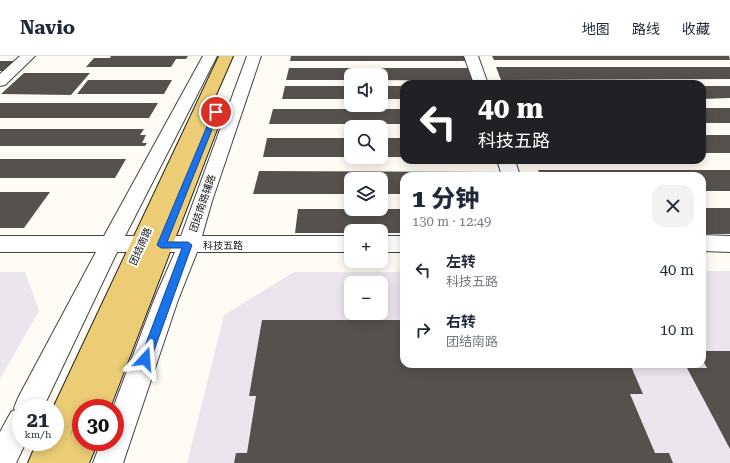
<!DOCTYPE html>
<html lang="zh">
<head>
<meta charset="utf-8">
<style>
  body { margin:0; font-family:"Roboto Serif","Noto Sans SC",serif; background:#f2f2f3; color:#1f2937; height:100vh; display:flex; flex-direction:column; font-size:15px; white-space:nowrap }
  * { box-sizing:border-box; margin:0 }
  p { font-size:13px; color:#747a83 }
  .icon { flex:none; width:22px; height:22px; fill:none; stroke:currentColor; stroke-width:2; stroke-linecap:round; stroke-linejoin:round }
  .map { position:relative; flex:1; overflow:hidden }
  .drawer { position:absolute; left:400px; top:116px; width:306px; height:196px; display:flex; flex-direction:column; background:#fff; border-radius:12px; box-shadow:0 2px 10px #0003 }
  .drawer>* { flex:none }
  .hud { position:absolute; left:400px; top:24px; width:306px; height:84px; border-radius:12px; box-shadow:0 2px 10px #0003; background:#202124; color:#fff; overflow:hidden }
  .controls { position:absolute; left:344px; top:12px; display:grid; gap:8px }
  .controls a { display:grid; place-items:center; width:44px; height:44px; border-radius:8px; background:#fff; box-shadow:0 2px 10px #0003; font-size:20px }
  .speed { position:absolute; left:12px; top:343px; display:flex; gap:8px; font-size:20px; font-weight:700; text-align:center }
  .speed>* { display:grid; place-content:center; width:52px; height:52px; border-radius:50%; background:#fff; box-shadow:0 2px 10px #0003; line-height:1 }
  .speed small { font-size:10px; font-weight:400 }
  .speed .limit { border:6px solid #d22; background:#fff; color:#111 }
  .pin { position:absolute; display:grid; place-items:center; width:34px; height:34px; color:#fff; margin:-17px; border:2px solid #fff; border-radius:50%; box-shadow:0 1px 4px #0007 }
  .me { position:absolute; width:44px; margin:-22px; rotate:19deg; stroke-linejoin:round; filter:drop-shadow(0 0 3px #0008) }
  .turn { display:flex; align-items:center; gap:14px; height:84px; padding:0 12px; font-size:18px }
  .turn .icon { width:52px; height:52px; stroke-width:2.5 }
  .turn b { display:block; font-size:28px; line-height:34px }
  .round { display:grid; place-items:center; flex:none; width:42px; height:42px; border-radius:12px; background:#f2f2f3 }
  .headline { display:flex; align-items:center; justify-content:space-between; height:68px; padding:0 12px }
  h1 { font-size:24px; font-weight:800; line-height:30px }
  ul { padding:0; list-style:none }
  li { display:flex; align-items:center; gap:12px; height:60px; padding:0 12px }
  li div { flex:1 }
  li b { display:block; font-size:15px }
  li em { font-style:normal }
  header { display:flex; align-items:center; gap:24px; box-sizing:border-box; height:56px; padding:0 20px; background:#fff; border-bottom:1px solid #e0e1e3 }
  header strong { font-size:19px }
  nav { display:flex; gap:22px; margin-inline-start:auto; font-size:14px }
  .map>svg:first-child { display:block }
</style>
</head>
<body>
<header>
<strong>Navio</strong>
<nav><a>地图</a><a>路线</a><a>收藏</a></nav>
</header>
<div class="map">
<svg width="730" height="407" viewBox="0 0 730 407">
  <rect width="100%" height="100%" fill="#fefcf4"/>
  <g fill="#ece5ed" fill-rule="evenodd">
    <path d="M 702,215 L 730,215 L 730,407 L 187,407 L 224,259 L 294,216 L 404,216 L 404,308 L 702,308 ZM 351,227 L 381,227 L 381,257 L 351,257 Z"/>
    <path d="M 0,216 L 25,216 L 39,255 L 0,323 Z"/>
  </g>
  <g fill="#57514d">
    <path d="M 111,0 L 188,0 L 186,3 L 176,3 L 171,11 L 86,11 L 94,2 L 110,2 Z"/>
    <path d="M 291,0 L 469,0 L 470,5 L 290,5 Z"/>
    <path d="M 492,0 L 729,0 L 730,4 L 494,4 Z"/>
    <path d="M 0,5 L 19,5 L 8,15 L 0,15 Z"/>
    <path d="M 496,11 L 730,11 L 730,23 L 501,24 Z"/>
    <path d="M 289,12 L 473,12 L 477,25 L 381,24 L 381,19 L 351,19 L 351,24 L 286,24 Z"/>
    <path d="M 24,17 L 90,17 L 71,39 L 1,38 Z"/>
    <path d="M 88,24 L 172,24 L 164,38 L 77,38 Z"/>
    <path d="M 285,30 L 351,30 L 351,43 L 282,43 Z"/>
    <rect x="381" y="30" width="23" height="13"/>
    <path d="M 702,30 L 730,30 L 730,42 L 702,43 Z"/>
    <path d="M 0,47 L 158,47 L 149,62 L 0,62 Z"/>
    <rect x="702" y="52" width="28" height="15"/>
    <path d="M 273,53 L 404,53 L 404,68 L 269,68 Z"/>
    <path d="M 0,73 L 144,73 L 140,79 L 146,79 L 142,87 L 147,87 L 145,90 L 0,90 Z"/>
    <rect x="702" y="79" width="28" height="18"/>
    <path d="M 267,82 L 351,82 L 351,101 L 263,101 Z"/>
    <rect x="381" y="82" width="23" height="19"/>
    <path d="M 0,103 L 126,103 L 115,122 L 0,122 Z"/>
    <path d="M 538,114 L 730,114 L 730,135 L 702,135 L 702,120 L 541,120 Z"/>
    <path d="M 259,115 L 502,116 L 503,120 L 404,120 L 404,138 L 381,138 L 381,123 L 351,123 L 351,138 L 253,138 Z"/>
    <path d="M 0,136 L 50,136 L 24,172 L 0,172 Z"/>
    <rect x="702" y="152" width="28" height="26"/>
    <path d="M 298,153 L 404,153 L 404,177 L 381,177 L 381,175 L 351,175 L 351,177 L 295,177 Z"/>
    <path d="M 262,264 L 404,264 L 404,308 L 630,308 L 643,338 L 630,338 L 655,397 L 669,397 L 673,407 L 234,407 L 236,397 L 247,397 L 256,340 L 249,340 Z"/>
    <path d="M 702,295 L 730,295 L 730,393 L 687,312 L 707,312 L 702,303 Z"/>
  </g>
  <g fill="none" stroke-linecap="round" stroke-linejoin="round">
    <defs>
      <g id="minor">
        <path d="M 20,0 L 35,0 L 5,29 L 0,30 L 0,18 Z"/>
        <path d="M 203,0 L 217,0 L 125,180 L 181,180 L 247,0 L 261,0 L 212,145 L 202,180 L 351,180 L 351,196 L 197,196 L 178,244 L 123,407 L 93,407 L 101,386 L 115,386 L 115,352 L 113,352 L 154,244 L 175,196 L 117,196 L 43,352 L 21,352 L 21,386 L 26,386 L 16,407 L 0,407 L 0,376 L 11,356 L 15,354 L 14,352 L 18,342 L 96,196 L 0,196 L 0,180 L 104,180 Z"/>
        <path d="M 464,0 L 478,0 L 488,28 L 474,28 Z"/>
        <path d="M 497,104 L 515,104 L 520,120 L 502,120 Z"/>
        <path d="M 702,179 L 730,180 L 730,196 L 702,195 Z"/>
        <rect x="381" y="180" width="23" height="16"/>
      </g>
      <path id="major" d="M 219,0 L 233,0 L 209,55 L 215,53 L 221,55 L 223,58 L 110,352 L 81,352 L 70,381 L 72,375 L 81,372 L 81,386 L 98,386 L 89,407 L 28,407 L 37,386 L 55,386 L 55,352 L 53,352 Z"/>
    </defs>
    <use href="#minor" stroke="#434343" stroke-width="2"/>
    <use href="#major" stroke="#212121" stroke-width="2"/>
    <use href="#minor" fill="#fff" fill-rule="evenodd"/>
    <use href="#major" fill="#eccd76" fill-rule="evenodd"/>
  </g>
  <path fill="#1a73e8" stroke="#114b97" d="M 216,54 L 219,56 L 167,186 L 188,186 L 192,189 L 151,303 L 149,307 L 145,308 L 141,307 L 140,303 L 182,192 L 161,192 L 157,189 L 213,56 Z"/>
  <g text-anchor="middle" stroke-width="4" stroke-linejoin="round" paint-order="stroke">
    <g font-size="10" fill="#101010" stroke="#fff">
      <text transform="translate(202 147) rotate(-71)" y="4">团结南路辅路</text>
      <text x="223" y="193">科技五路</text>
      <text transform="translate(140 190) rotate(-66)" y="4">团结南路</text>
    </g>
  </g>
</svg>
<div class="controls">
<a><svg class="icon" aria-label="sound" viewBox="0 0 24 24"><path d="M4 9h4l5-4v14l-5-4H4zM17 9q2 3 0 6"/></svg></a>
<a><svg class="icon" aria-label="search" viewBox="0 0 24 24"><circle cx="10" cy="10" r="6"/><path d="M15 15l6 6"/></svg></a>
<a><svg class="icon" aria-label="layers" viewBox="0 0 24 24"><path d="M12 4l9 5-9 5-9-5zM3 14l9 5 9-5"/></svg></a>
<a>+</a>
<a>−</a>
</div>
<div class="speed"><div>21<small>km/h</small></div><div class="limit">30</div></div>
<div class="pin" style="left:216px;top:56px;background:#d93025"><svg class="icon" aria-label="arrive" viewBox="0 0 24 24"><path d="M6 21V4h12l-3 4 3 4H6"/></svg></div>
<svg class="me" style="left:145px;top:303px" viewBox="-20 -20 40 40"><path d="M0-17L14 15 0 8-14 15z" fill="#1a73e8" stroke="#fff" stroke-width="4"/></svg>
<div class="hud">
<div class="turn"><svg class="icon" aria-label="left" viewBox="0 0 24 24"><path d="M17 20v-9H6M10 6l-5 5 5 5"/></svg><div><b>40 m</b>科技五路</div></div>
</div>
<section class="drawer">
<div class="headline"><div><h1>1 分钟</h1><p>130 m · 12:49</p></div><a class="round"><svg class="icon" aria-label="close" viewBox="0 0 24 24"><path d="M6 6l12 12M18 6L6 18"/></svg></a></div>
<ul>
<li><svg class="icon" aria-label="left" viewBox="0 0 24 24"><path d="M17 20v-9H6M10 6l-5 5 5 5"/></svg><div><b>左转</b><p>科技五路</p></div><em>40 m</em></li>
<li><svg class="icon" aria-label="right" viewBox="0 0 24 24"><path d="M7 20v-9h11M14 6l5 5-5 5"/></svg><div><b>右转</b><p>团结南路</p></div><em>10 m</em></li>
</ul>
</section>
</div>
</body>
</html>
